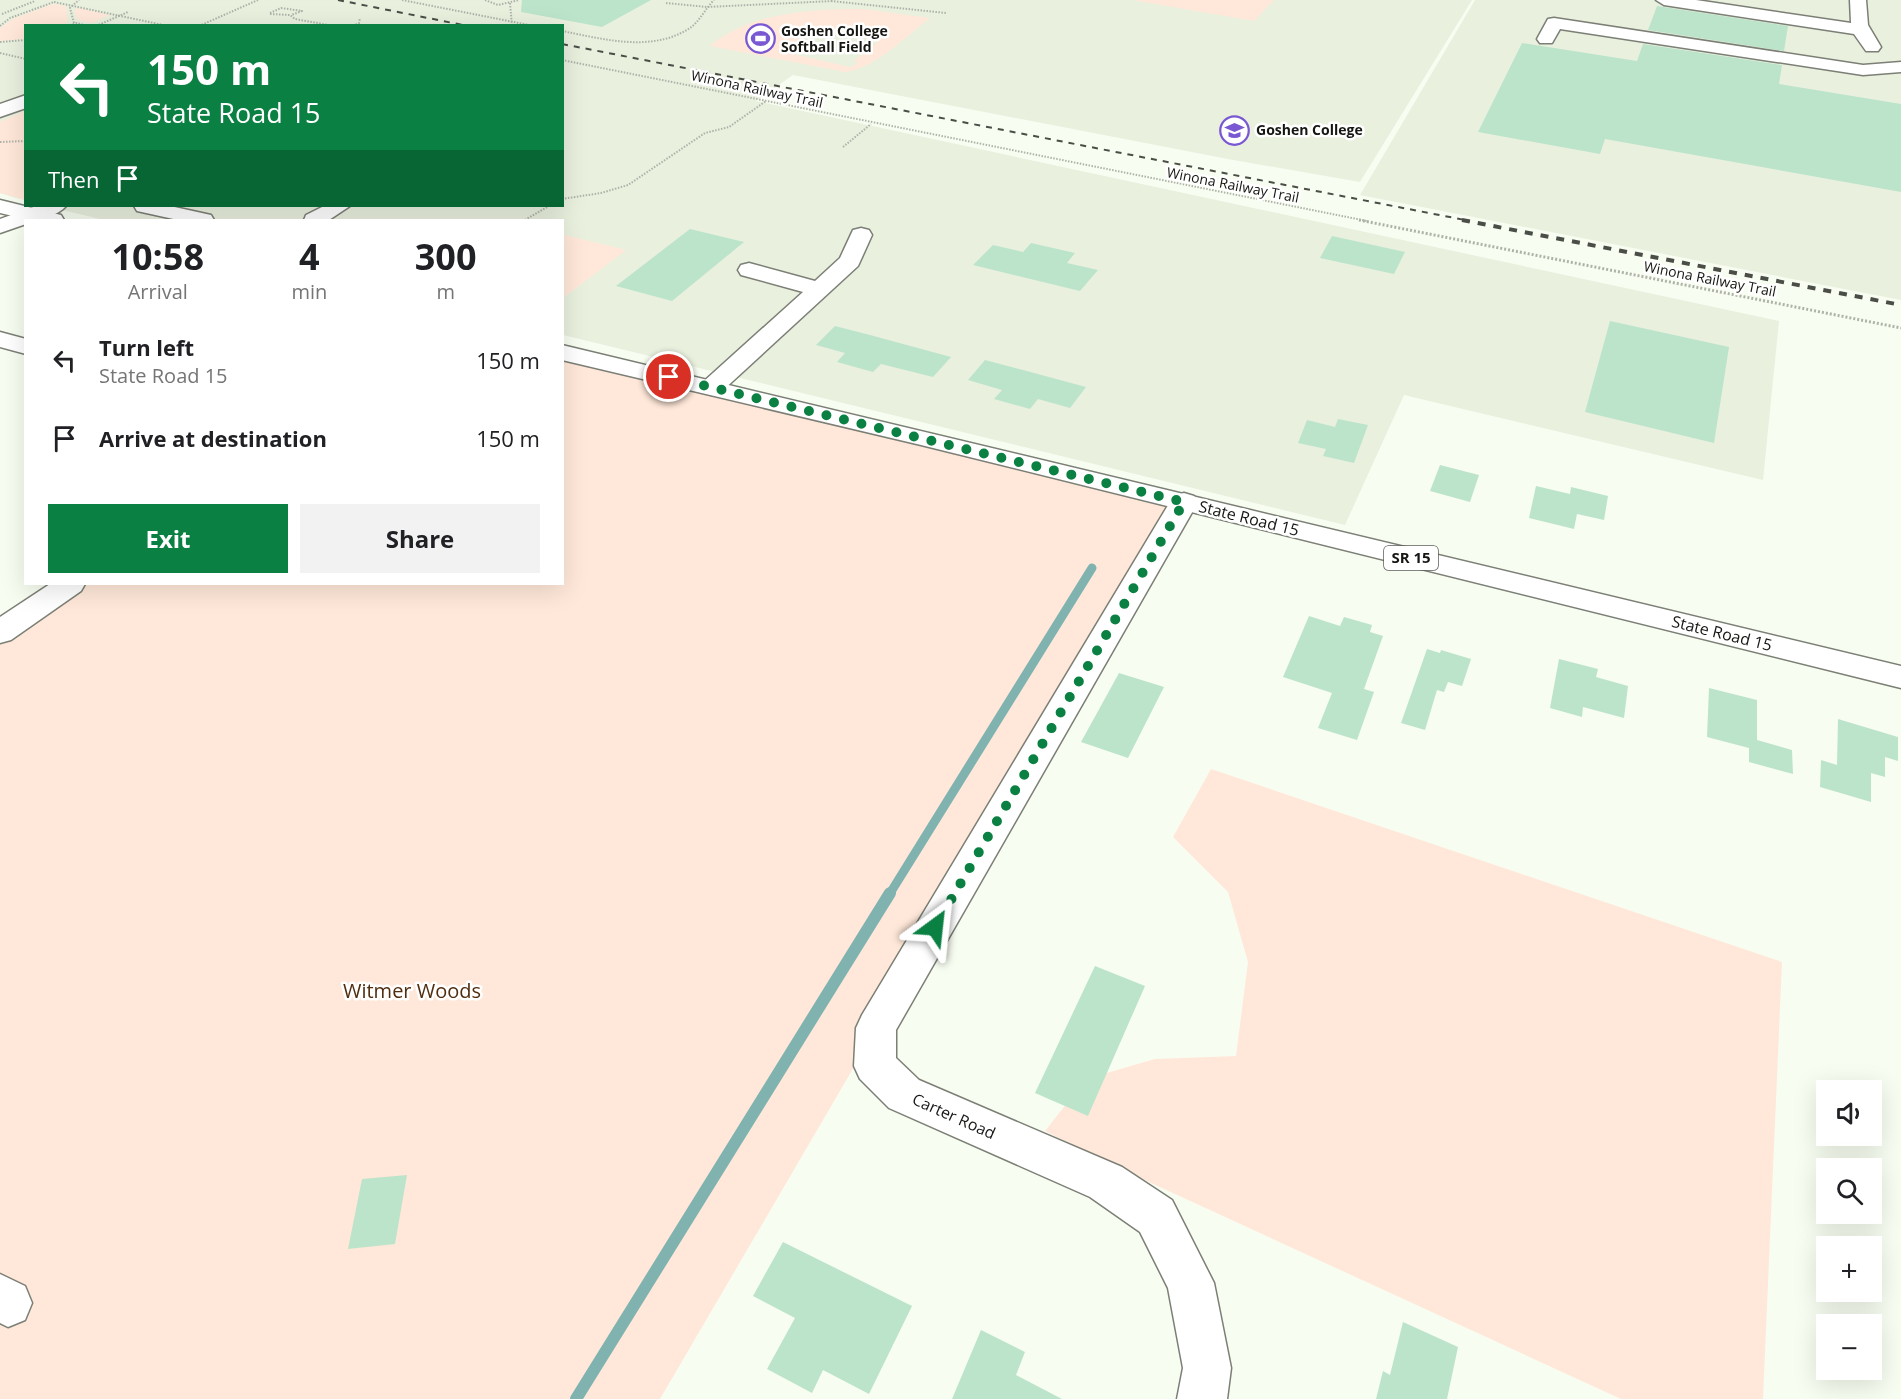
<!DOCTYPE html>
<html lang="en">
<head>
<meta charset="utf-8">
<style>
  body { margin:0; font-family:"Open Sans",sans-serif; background:#f2f2f2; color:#202124; height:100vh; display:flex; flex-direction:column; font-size:22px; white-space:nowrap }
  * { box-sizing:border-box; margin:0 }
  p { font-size:20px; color:#757577 }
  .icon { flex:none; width:33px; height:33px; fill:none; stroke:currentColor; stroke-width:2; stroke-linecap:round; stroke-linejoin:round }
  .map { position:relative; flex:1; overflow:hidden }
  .panel { position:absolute; left:24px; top:219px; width:540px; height:366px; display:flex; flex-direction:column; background:#fff; border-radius:0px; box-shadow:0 6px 24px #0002 }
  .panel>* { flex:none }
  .guide { position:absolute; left:24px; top:24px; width:540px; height:183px; border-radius:0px; box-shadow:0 6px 24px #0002; background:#0b8043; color:#fff; overflow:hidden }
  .buttons { position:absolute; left:1816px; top:1080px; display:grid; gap:12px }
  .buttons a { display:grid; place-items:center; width:66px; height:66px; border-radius:0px; background:#fff; box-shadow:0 6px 24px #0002; font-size:30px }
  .pin { position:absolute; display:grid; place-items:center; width:51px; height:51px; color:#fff; margin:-26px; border:3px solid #fff; border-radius:50%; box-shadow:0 2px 6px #0007 }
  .me { position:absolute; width:66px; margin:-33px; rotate:30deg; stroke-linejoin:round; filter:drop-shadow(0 0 4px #0008) }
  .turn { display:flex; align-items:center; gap:21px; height:126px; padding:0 24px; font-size:27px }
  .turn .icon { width:78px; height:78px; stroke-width:2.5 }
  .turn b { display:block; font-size:42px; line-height:51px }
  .then { display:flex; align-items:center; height:57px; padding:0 24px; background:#0003; gap:12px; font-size:22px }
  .eta { display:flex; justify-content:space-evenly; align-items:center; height:102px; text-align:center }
  .eta b { font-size:36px; font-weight:700; line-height:42px }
  .action { display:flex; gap:12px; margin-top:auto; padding:12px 24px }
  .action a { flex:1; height:69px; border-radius:0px; background:#0b8043; color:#fff; font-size:24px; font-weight:700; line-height:69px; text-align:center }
  .action a+a { background:#f2f2f2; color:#202124 }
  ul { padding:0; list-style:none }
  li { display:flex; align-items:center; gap:18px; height:78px; padding:0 24px }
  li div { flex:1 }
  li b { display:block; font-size:22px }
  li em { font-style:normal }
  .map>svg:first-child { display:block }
</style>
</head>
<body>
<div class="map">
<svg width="1901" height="1399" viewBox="0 0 1901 1399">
  <rect width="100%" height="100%" fill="#f8fdf1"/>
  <g fill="#e9f0de">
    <path d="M 0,0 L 1472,0 L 1360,182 L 1228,159 L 793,75 L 756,101 L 1779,321 L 1763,480 L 1404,395 L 1345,525 L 563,335 L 563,298 L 625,250 L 563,236 L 562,220 L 104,220 L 46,206 L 562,206 L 562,26 L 26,26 L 25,200 L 13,197 L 0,193 Z"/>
    <path d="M 1475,0 L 1901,0 L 1901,300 L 1360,195 Z"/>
  </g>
  <g fill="#ffe8d9" fill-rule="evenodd">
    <path d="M 1133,0 L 1274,0 L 1254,21 Z"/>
    <path d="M 53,4 L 66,6 L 68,23 L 57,25 L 26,26 L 25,39 L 0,41 L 0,28 L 13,19 Z"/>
    <path d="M 80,8 L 109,15 L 110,15 L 92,23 L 78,20 L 74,10 Z"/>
    <path d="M 863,9 L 930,18 C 905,37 877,67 846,72 L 710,46 C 750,12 813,9 863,9 ZM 831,32 L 858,34 L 878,42 L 855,60 L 857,64 L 850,67 L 793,54 L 794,45 L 809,36 Z"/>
    <path d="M 25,111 L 25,200 L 0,193 L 0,122 Z"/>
    <path d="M 565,235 L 626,250 L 563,298 L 562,236 Z"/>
    <path d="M 563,352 L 1184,502 L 660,1399 L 0,1399 L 0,632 L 70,584 L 562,584 Z"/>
    <path d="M 1211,769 L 1782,962 L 1763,1399 L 1621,1399 L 1114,1166 L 1045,1131 L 1086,1079 L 1155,1059 L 1236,1056 L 1248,962 L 1228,892 L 1173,837 Z"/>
  </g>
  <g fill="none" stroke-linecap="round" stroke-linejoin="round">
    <path stroke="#80b3b0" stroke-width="9" d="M 889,895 L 1092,568"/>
    <path stroke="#80b3b0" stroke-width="12" d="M 576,1399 L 890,893"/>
  </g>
  <g fill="#bce4cb">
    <path d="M 522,0 L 651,0 L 602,27 L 521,12 Z"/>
    <path d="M 1657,6 L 1788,26 L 1784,51 L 1648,30 Z"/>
    <path d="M 1522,43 L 1637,61 L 1643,44 L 1782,65 L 1779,84 L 1901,104 L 1901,192 L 1605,139 L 1600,154 L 1478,132 Z"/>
    <path d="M 690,229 L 744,242 L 672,301 L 616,286 Z"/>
    <path d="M 1332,236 L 1405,252 L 1394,274 L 1320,258 Z"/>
    <path d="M 1031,243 L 1075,253 L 1067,263 L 1098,270 L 1080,291 L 973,265 L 993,245 L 1023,252 Z"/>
    <path d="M 1610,321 L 1729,347 L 1714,443 L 1585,412 Z"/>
    <path d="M 835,326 L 870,335 L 951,357 L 933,377 L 881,364 L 873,372 L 837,362 L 845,353 L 816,345 Z"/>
    <path d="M 985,360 L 1023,370 L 1086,387 L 1070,408 L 1038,399 L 1030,409 L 994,399 L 1002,390 L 968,380 Z"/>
    <path d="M 1338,419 L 1368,425 L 1354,463 L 1323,456 L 1326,449 L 1298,443 L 1307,420 L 1335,427 Z"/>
    <path d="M 1440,465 L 1479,475 L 1470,502 L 1430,491 Z"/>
    <path d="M 1536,486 L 1570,494 L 1571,487 L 1608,496 L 1604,520 L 1577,514 L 1574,529 L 1529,518 Z"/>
    <path d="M 1309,616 L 1340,626 L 1344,617 L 1372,625 L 1370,632 L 1383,636 L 1364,689 L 1374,692 L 1357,740 L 1318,728 L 1332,693 L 1283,677 Z"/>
    <path d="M 1427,649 L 1440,653 L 1441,650 L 1471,659 L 1462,686 L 1448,682 L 1444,692 L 1437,690 L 1425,730 L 1401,723 Z"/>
    <path d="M 1559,659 L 1598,669 L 1596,677 L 1628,686 L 1624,718 L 1583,707 L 1582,717 L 1550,708 Z"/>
    <path d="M 1119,673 L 1164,687 L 1128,758 L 1081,742 Z"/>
    <path d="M 1709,688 L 1757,700 L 1757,740 L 1792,750 L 1793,774 L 1749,762 L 1749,748 L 1707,737 Z"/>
    <path d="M 1838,719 L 1898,737 L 1898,761 L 1885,757 L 1885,777 L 1871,773 L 1871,802 L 1820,787 L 1821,760 L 1837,765 Z"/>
    <path d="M 1095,966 L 1145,986 L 1088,1116 L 1035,1093 Z"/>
    <path d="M 407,1175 L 395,1244 L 348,1249 L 362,1179 Z"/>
    <path d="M 783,1242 L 912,1306 L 869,1394 L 823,1370 L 812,1393 L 767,1369 L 795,1318 L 753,1296 Z"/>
    <path d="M 1403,1322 L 1458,1347 L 1447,1399 L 1376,1399 L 1383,1371 L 1390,1375 Z"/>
    <path d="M 981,1330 L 1025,1352 L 1016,1375 L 1062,1399 L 952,1399 Z"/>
  </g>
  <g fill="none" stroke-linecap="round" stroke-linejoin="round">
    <defs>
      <g id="minor">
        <path d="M 1656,0 L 1696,0 L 1851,23 L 1850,0 L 1866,0 L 1868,25 L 1881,47 L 1878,51 L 1866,51 L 1854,34 L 1664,5 Z"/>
        <path d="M 1554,18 L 1863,65 L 1901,62 L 1901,72 L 1863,75 L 1560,29 L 1552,43 L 1540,43 L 1537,39 L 1548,19 Z"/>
        <path d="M 26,95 L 26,108 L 0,117 L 0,104 Z"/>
        <path d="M 36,206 L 66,206 C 58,216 37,220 26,220 L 26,224 L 0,233 L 0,219 Z"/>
        <path d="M 134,206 L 170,206 L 211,215 L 214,220 L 178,220 L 137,211 Z"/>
        <path d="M 324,206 L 350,206 L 329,220 L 304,220 L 306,215 Z"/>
        <path d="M 861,228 L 869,230 L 872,235 L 858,266 L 721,392 L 712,395 L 703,392 L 699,387 L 703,382 L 803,292 L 741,275 L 738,270 L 741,265 L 749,263 L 815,281 L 840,258 L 853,230 Z"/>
        <path d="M 0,332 L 26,339 L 26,354 L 0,347 Z"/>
        <path d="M 1184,493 L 1194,496 L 1198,502 L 896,1030 L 896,1058 L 919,1080 L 1122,1167 L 1172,1200 L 1214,1283 L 1231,1368 L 1227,1399 L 1177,1399 L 1183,1368 L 1168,1288 L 1140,1232 L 1090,1197 L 889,1108 L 860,1079 L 854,1066 L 856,1028 L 862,1015 L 1170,502 L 1174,496 Z"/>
        <path d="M 50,584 L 85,584 L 81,591 L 11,640 L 0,643 L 0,617 Z"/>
        <path d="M 0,1274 L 25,1286 L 32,1303 L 25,1320 L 8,1327 L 0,1323 Z"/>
      </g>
      <g id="major">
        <path d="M 0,200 L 61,215 L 64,220 L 30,220 L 0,213 Z"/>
        <path d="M 562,345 L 1901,666 L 1901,688 L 921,445 L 562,360 Z"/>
      </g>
    </defs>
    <use href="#minor" stroke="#7b7f75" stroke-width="3"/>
    <use href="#major" stroke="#7b7f75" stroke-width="3"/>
    <g stroke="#aeb2a9" stroke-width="2" stroke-dasharray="1.5 1.5" stroke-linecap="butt">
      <path d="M 402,0 L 534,26"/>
      <path d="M 485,0 L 498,5 L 519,0"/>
      <path d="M 831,1 L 946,13"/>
      <path d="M 54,2 L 168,26"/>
      <path d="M 510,3 L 512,26"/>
      <path d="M 666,3 L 707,7 L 833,1"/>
      <path d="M 270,13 L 281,8 L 302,11 L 291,15"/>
      <path d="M 2,14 L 35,1"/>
      <path d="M 270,14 L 290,15 L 295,19 L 334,26"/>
      <path d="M 74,23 L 70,8 L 79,0"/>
      <path d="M 0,26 L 10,18 L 54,2"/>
      <path d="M 67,26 L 77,23 L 87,26"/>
      <path d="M 96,26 L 128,12"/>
      <path d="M 199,26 L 258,0"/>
      <path d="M 353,26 L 359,23 L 360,18"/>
      <path d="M 562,31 C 603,39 652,53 690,28 C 700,21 705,9 714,0"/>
      <path d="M 0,42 L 26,40"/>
      <path d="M 0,53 L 26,59"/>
      <path d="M 562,60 L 1367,221"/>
      <path d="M 0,142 L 26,141"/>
      <path d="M 843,147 L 871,124"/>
      <path d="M 562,199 L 601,193 L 628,185 L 705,133 L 729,127 L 766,101"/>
      <path d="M 525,220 L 549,206"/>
    </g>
    <path stroke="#aeb2a9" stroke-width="3" stroke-dasharray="2 2" stroke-linecap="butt" d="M 1359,220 L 1901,328"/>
    <use href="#minor" fill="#fff" fill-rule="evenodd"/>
    <use href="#major" fill="#fff" fill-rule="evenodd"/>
    <g stroke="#4b4d47" stroke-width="2" stroke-dasharray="6 6" stroke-linecap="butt">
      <path d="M 338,0 L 468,26"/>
      <path d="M 562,44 L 1470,221"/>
    </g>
    <path stroke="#4b4d47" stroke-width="4" stroke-dasharray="8 8" stroke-linecap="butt" d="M 1462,220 L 1901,305"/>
  </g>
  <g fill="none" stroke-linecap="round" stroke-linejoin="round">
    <path stroke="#0b8043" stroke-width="10" stroke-dasharray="0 18" d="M 669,377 L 1184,502 L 935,927"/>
  </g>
  <defs>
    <symbol id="stadium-ring" viewBox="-11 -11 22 22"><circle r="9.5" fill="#fff" stroke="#7958d2" stroke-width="1.5"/><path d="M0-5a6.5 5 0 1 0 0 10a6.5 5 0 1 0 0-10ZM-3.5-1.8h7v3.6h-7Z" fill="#7958d2"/></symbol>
    <symbol id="university-ring" viewBox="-11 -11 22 22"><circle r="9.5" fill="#fff" stroke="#7958d2" stroke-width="1.5"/><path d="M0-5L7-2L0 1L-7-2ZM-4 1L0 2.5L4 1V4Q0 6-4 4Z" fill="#7958d2"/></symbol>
  </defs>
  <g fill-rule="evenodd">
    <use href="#stadium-ring" x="744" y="22" width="33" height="33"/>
    <use href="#university-ring" x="1218" y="114" width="33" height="33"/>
  </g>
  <g text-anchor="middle" stroke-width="5" stroke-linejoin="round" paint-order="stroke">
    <g font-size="14" font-weight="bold" fill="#161713" stroke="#fff" text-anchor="start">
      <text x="781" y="36">Goshen College<tspan x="781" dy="16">Softball Field</tspan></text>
      <text x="1256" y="135">Goshen College</text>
    </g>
    <g font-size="14" fill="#161713" stroke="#fff">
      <text transform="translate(757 89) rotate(12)" y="5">Winona Railway Trail</text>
      <text transform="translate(1233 185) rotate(11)" y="5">Winona Railway Trail</text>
      <text transform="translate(1710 279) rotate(11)" y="5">Winona Railway Trail</text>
    </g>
    <rect fill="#fff" stroke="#5c5d5a" stroke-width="1.5" x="1384" y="546" width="54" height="24" rx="4.5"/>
    <g font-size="15" font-weight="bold" fill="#161713">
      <text x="1411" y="563">SR 15</text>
    </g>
    <g font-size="16" fill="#161713" stroke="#fff">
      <text transform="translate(1249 518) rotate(14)" y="6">State Road 15</text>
      <text transform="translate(1722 633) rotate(14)" y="6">State Road 15</text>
      <text transform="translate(954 1116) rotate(24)" y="6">Carter Road</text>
    </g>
    <g font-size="20" fill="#512d0f" stroke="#fff">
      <text x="412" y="998">Witmer Woods</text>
    </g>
  </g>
</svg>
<div class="buttons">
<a><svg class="icon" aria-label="sound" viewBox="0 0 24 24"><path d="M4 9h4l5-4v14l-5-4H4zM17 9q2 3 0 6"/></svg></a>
<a><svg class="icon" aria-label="search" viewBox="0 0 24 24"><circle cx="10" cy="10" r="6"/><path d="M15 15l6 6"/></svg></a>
<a>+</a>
<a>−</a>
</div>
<div class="pin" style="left:669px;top:377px;background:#d93025"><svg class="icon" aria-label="arrive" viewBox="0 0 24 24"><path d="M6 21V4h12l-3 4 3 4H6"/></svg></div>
<svg class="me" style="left:935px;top:927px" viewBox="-20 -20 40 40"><path d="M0-17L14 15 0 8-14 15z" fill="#0b8043" stroke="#fff" stroke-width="4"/></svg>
<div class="guide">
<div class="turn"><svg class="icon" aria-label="left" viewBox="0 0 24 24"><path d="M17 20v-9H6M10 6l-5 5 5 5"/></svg><div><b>150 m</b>State Road 15</div></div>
<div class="then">Then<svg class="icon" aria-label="arrive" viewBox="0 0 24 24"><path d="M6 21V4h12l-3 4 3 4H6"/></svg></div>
</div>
<section class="panel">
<div class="eta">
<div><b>10:58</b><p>Arrival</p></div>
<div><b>4</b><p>min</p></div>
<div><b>300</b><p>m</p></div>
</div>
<ul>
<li><svg class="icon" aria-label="left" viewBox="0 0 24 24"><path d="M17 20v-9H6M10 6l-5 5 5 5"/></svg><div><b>Turn left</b><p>State Road 15</p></div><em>150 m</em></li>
<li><svg class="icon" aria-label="arrive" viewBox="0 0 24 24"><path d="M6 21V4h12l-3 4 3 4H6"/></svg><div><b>Arrive at destination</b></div><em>150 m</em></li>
</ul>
<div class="action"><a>Exit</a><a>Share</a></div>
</section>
</div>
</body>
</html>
